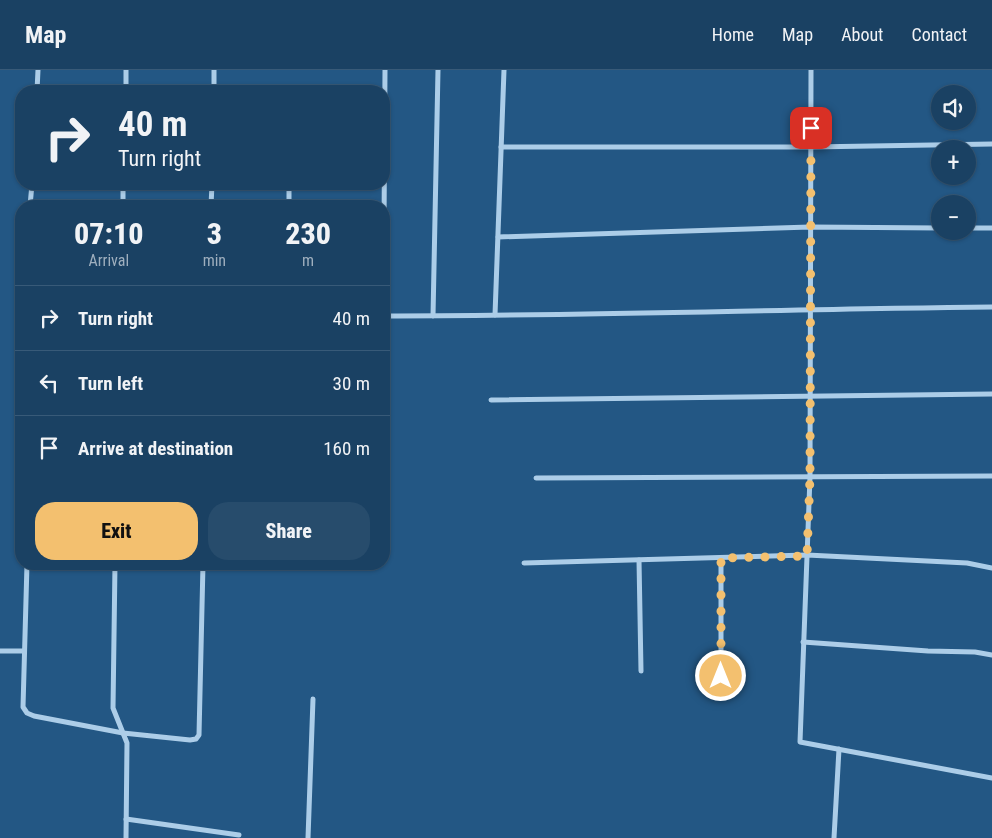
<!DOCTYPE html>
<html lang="en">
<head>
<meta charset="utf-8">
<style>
  body { margin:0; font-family:"Roboto Condensed",sans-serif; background:#274c6c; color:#f1f3f6; height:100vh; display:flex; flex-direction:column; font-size:19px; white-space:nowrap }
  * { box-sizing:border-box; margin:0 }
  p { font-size:16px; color:#9fafbe }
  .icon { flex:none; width:28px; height:28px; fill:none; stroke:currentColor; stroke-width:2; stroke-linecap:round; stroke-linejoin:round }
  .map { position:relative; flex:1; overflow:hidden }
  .panel { position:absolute; left:15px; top:130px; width:375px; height:370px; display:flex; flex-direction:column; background:#1a4163; border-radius:20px; box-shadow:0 1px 4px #0004,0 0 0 1px #385a78 }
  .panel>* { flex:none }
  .banner { position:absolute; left:15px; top:15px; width:375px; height:105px; border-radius:20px; box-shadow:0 1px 4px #0004,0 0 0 1px #385a78; background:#1a4163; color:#f1f3f6; overflow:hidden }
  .fabs { position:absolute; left:931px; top:15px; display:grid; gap:10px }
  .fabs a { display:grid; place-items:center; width:45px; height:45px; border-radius:50%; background:#1a4163; box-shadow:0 1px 4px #0004,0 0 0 1px #385a78; font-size:25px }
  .pin { position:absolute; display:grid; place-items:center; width:42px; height:42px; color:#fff; margin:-21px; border-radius:10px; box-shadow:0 2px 8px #0006 }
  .me { position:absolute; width:55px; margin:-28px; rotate:0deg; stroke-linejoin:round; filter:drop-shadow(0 0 4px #0008) }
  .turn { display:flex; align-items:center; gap:18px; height:105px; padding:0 20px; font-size:22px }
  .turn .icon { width:65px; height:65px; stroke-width:2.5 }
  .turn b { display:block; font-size:35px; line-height:42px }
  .eta { display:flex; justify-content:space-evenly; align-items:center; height:85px; text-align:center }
  .eta b { font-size:30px; font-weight:800; line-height:35px }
  .action { display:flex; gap:10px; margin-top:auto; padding:10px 20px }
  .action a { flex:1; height:58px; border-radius:20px; background:#f3c06f; color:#111; font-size:20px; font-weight:800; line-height:58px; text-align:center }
  .action a+a { background:#274c6c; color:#f1f3f6 }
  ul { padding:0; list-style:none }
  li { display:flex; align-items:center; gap:15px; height:65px; padding:0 20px; border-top:1px solid #385a78 }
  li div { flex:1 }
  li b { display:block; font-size:19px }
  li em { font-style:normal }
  header { display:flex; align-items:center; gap:30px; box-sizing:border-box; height:70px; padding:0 25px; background:#1a4163; border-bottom:1px solid #385a78 }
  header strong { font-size:24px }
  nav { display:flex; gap:28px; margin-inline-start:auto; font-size:18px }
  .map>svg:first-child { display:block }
</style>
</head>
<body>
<header>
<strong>Map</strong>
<nav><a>Home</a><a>Map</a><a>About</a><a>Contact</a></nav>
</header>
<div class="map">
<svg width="992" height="768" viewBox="0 0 992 768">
  <rect width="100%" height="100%" fill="#235784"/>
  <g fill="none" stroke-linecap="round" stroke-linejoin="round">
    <g stroke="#accde8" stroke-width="5">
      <path d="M 811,0 L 810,407 L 800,672 L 992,708"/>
      <path d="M 37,21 L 38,0"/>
      <path d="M 126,21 L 126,0"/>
      <path d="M 214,21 L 214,0"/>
      <path d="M 501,77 L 811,77 L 992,74"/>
      <path d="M 30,136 L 32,114"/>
      <path d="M 123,136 L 123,114"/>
      <path d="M 211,136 L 212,114"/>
      <path d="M 289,136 L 289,114"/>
      <path d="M 384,158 L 385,0"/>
      <path d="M 968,158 L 992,158"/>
      <path d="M 498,167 L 810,157 L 940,158"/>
      <path d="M 495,245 L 504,0"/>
      <path d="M 384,246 C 587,246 789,239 992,237"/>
      <path d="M 433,246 L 438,0"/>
      <path d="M 491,330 L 992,324"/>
      <path d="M 536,408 L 992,406"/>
      <path d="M 721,488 L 721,606"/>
      <path d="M 639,490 L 641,601"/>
      <path d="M 524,493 L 807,485 L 967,493 L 992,498"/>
      <path d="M 27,494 L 23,637 L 27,643 L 34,646 L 123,663 L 190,670 L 196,669 L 199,665 L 203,494"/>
      <path d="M 115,494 L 113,638 L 127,673 L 126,768"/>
      <path d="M 803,572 L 928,581 L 975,582 L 992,585"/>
      <path d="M 0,581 L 24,581"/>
      <path d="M 126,749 L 239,765"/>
      <path d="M 308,768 L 313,629"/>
      <path d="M 834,768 L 839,679"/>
    </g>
  </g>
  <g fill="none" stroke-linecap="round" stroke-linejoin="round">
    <path stroke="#f3c06f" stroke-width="9" stroke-dasharray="0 16.2" d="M 721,606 L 721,488 L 807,486 L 810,407 L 811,58"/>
  </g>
</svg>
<div class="fabs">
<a><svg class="icon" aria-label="sound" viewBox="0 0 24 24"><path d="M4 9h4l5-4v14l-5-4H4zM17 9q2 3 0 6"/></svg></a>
<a>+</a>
<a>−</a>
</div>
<div class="pin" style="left:811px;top:58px;background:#d93025"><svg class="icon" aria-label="arrive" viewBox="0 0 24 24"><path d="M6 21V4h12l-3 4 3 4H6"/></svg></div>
<svg class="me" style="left:721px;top:606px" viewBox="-20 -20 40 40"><circle r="17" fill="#f3c06f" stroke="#fff" stroke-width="3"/><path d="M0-11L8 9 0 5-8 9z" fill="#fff"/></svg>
<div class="banner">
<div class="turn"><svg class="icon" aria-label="right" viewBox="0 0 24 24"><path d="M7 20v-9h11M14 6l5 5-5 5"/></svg><div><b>40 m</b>Turn right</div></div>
</div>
<section class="panel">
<div class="eta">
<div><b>07:10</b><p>Arrival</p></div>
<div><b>3</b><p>min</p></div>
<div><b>230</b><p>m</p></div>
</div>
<ul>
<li><svg class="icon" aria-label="right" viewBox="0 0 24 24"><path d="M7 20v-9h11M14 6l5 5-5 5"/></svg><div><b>Turn right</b></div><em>40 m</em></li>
<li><svg class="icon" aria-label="left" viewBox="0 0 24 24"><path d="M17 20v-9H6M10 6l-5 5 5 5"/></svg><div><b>Turn left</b></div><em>30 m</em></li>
<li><svg class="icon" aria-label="arrive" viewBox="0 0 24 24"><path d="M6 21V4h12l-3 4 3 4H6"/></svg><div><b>Arrive at destination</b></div><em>160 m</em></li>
</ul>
<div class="action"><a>Exit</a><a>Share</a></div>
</section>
</div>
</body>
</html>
